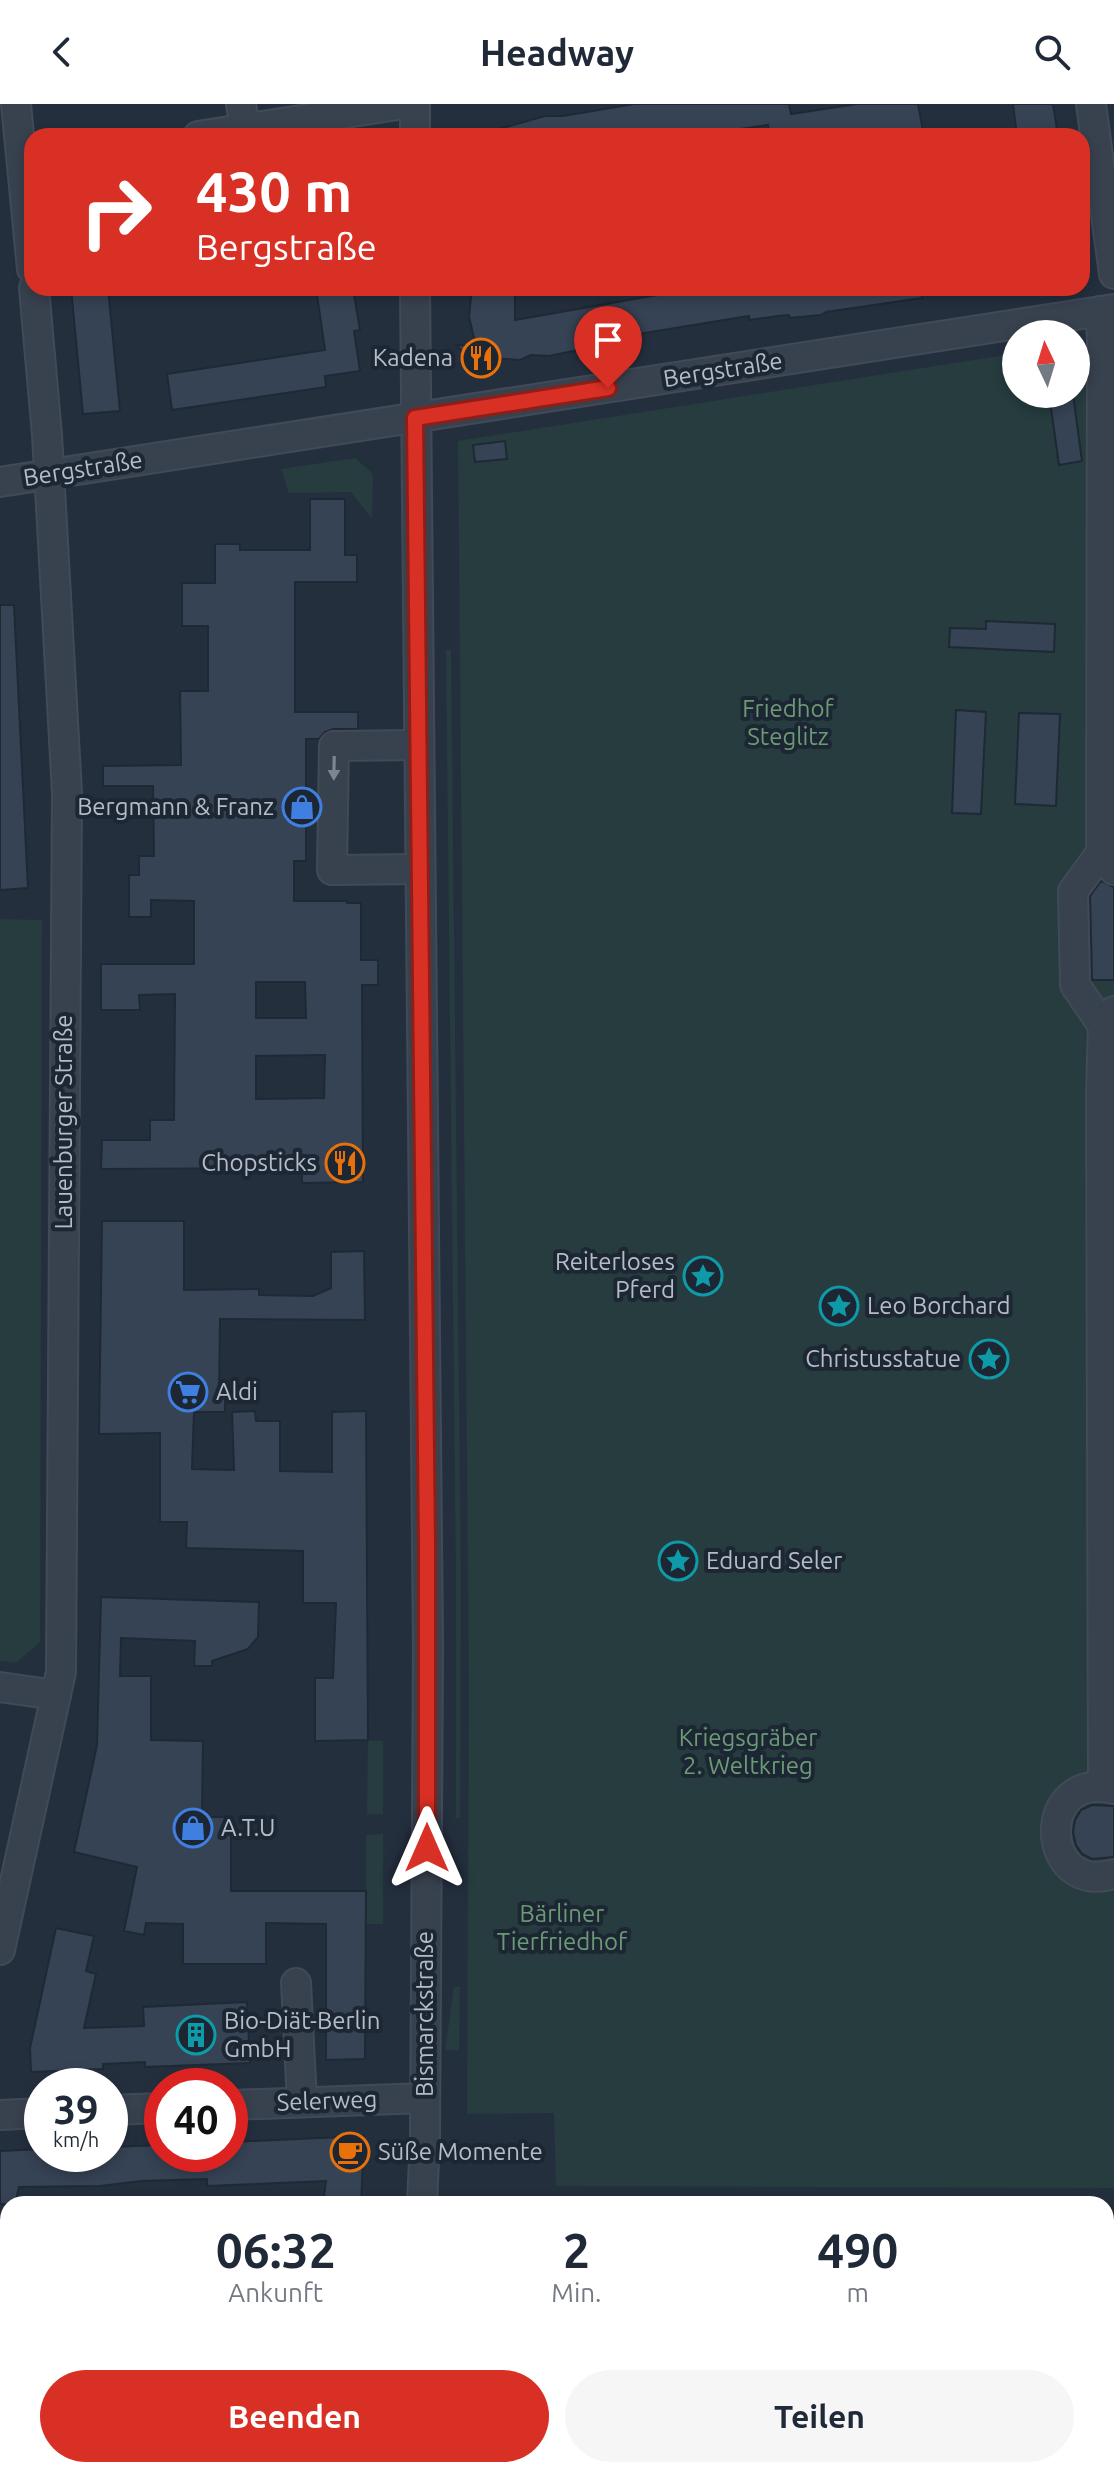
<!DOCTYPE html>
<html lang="de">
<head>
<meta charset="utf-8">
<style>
  body { margin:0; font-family:Ubuntu,sans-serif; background:#f6f6f7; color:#1f2937; height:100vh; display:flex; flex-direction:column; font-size:30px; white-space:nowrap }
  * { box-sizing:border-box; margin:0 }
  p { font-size:26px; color:#747a83 }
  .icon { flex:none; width:44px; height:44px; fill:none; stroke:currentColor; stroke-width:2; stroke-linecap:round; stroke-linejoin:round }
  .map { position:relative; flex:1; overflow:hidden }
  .drawer { position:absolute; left:0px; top:2092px; width:1114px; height:282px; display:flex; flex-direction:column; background:#fff; border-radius:24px 24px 0 0; box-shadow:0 4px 12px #0003 }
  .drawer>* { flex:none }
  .hud { position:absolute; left:24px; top:24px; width:1066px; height:168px; border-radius:24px; box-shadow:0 4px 12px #0003; background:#d93025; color:#fff; overflow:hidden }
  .needle { width:52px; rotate:356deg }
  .fabs { position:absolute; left:1002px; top:216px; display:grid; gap:16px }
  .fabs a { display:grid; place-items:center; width:88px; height:88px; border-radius:50%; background:#fff; box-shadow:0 4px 12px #0003; font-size:40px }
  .speed { position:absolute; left:24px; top:1964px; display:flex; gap:16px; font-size:40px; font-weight:700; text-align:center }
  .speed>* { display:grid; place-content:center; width:104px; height:104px; border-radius:50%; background:#fff; box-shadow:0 4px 12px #0003; line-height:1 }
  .speed small { font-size:20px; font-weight:400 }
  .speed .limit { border:12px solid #d22; background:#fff; color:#111 }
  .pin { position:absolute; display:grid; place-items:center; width:68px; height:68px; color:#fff; margin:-82px -34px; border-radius:50% 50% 50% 0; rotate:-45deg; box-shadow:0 0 8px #0007 }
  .pin .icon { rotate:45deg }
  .me { position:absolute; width:88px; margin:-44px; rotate:0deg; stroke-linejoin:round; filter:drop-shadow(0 0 6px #0008) }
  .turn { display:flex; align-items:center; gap:28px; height:168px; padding:0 40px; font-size:36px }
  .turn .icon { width:104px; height:104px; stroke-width:2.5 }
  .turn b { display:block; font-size:56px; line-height:68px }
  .eta { display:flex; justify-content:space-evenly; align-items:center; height:136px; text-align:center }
  .eta b { font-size:48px; font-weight:700; line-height:56px }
  .button { display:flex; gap:16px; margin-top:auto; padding:16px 40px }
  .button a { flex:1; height:92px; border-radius:48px; background:#d93025; color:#fff; font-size:32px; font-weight:700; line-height:92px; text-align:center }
  .button a+a { background:#f6f6f7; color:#1f2937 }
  header { display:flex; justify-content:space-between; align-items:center; height:104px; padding:0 40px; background:#fff; font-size:36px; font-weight:700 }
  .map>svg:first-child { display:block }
</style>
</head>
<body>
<header><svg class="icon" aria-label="back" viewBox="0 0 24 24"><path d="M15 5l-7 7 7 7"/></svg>Headway<svg class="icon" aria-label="search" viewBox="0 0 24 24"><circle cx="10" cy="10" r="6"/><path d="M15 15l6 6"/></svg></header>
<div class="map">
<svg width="1114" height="2373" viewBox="0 0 1114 2373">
  <rect width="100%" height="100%" fill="#242f3e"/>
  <g fill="#263c3f">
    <path d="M 1114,234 L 1114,2084 L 556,2082 L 554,2009 L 467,2010 L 469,1586 L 458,337 L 1012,250 L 1016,253 L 1016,290 L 1076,290 L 1076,240 Z"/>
    <path d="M 355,354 L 373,370 L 372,415 L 351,388 L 289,389 L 281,365 Z"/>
    <path d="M 446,546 L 451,546 L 461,1478 L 460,1714 L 456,1714 L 456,1478 Z"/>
    <path d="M 0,815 L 42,816 L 40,1538 L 16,1559 L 0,1557 Z"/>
    <path d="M 368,1636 L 383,1637 L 383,1710 L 367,1710 Z"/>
    <path d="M 383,1730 L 383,1820 L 366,1820 L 366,1731 Z"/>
    <path d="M 454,1883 L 460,1883 L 459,1946 L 445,1946 Z"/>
    <path d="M 439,2366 L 528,2366 L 528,2373 L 438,2373 Z"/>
  </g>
  <g fill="#364354" stroke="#1f2835" stroke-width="2" fill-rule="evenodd">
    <path d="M 634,0 L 789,0 L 791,10 L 857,0 L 918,0 L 924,32 L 770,32 L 768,21 L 693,32 L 492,32 L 492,27 L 545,12 L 563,12 Z"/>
    <path d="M 1013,0 L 1053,0 L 1058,32 L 1017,32 Z"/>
    <path d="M 71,184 L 108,184 L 120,307 L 83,310 Z"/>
    <path d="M 316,184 L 353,184 L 360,226 L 354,227 L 360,267 L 325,272 L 326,283 L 172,306 L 167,270 L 325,246 Z"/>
    <path d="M 472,184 L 515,184 L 515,216 L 697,184 L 921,184 L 922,194 L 826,208 L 821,211 L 790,214 L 789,211 L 778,212 L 749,216 L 749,212 L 626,232 L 627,235 L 612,239 L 549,252 L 531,251 L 520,256 L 490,254 L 491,261 L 479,263 L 456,241 L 476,242 L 469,213 Z"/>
    <path d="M 1049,290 L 1073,290 L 1082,357 L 1059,361 Z"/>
    <path d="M 505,337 L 507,355 L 475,358 L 473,341 Z"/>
    <path d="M 310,395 L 345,395 L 345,451 L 357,451 L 357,478 L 295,478 L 295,608 L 358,608 L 358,625 L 333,625 L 325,628 L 319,635 L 306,635 L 306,757 L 294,757 L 294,797 L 347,797 L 347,799 L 361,799 L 361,856 L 378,856 L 378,881 L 362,881 L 363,1078 L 302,1079 L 302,1064 L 101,1065 L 102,1036 L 150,1036 L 150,1016 L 174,1016 L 175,890 L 139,891 L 140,906 L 101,906 L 101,860 L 194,860 L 194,797 L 151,796 L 151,813 L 129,813 L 129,771 L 139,771 L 139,752 L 154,752 L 153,682 L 103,682 L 103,662 L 181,661 L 180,587 L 208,587 L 208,522 L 182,522 L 182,479 L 215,479 L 215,440 L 240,440 L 240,446 L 310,446 ZM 256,878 L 305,878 L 306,914 L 256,914 ZM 325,951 L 324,994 L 256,995 L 256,952 Z"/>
    <path d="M 0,501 L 14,501 L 28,784 L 0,786 Z"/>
    <path d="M 986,517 L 1055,520 L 1054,548 L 949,543 L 950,524 L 986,525 Z"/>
    <path d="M 956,606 L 986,608 L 981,710 L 952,709 Z"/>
    <path d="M 1019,609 L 1060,610 L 1056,702 L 1015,700 Z"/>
    <path d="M 1101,777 L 1114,783 L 1114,876 L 1092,876 L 1090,792 Z"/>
    <path d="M 102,1117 L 184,1117 L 184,1186 L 259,1185 L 259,1191 L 313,1192 L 331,1184 L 331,1148 L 364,1147 L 365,1216 L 220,1215 L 219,1290 L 225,1290 L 225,1308 L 194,1308 L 192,1365 L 234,1366 L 232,1308 L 255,1307 L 256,1317 L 280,1317 L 280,1367 L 332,1368 L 332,1308 L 366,1307 L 368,1636 L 315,1637 L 315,1574 L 333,1574 L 336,1499 L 303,1499 L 303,1447 L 186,1444 L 187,1418 L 160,1418 L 160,1329 L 99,1330 Z"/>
    <path d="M 101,1493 L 259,1498 L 258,1533 L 248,1545 L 212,1557 L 212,1562 L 194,1562 L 195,1537 L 121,1534 L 120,1572 L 151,1572 L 151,1636 L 203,1637 L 202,1713 L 231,1713 L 231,1787 L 366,1787 L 365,1955 L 326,1956 L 326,1820 L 266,1819 L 266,1860 L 183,1860 L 183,1820 L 146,1819 L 144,1831 L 124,1827 L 137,1763 L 74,1748 L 97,1641 Z"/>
    <path d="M 1092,1701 L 1114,1702 L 1114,1753 L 1092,1755 L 1082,1750 L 1076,1741 L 1073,1728 L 1075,1716 L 1081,1706 Z"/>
    <path d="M 56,1824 L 94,1832 L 86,1867 L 96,1870 L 84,1924 L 144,1922 L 143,1903 L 247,1898 L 250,1959 L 145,1963 L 145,1958 L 103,1960 L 103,1965 L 31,1968 L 30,1944 Z"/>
    <path d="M 364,2032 L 361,2100 L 323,2100 L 326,2077 L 207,2082 L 207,2075 L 141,2077 L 100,2082 L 19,2083 L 15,2100 L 0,2100 L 0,2047 L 42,2045 L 42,2050 L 110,2050 L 110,2043 L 162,2041 L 162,2050 L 230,2050 L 230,2038 Z"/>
  </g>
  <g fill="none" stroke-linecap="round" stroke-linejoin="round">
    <defs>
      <g id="minor">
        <path d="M 16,0 L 32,165"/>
        <path d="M 241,0 L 245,25"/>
        <path d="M 415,0 L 415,32"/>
        <path d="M 1091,0 L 1114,170"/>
        <path d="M 198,32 L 404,0"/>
        <path d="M 415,184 L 428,1543 L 425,2034 L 422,2100"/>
        <path d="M 1100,207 L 1102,236 L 1101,749 L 1114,766"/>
        <path d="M 0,378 L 1114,205"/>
        <path d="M 419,641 L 334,642 L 332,766 L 420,765"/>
        <path d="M 1101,749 L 1073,787 L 1075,881 L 1103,922"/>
        <path d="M 0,1583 L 56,1591"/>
        <path d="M 1103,1683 L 1101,990 L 1103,922 L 1114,907"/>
        <path d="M 1114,1685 C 1034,1665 1039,1793 1114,1770"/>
        <path d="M 0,1846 L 61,1568 L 67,689 L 47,331 L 34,184"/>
        <path d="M 296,1879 L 302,1998"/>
        <path d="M 230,2001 L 425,1994"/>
        <path d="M 110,2006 L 162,2004"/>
        <path d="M 0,2011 L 42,2009"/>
        <path d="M 395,2373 L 396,2366"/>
        <path d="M 1095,2373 L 1095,2366"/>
      </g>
    </defs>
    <use href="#minor" stroke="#414a57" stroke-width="32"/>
    <use href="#minor" stroke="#38414e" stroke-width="28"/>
  </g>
  <defs><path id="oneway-solid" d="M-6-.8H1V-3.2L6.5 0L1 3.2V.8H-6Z" transform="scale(2)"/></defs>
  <use fill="#7c8592" href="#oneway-solid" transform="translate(334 664) rotate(91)"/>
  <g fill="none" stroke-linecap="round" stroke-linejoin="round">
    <defs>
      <path id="route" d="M 427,1744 L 427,1441 L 415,314 L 608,284"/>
    </defs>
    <use href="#route" stroke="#8d1f18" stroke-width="20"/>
    <use href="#route" stroke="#d93025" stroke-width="14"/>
  </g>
  <defs>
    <symbol id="restaurant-ring" viewBox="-11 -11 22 22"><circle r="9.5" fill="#1d2633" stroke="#e8710a" stroke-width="1.5"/><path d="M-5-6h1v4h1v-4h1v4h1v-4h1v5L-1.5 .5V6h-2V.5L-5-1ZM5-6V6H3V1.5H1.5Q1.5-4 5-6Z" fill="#e8710a"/></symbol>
    <symbol id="shop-ring" viewBox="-11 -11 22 22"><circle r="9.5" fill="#1d2633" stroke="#3f7fe0" stroke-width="1.5"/><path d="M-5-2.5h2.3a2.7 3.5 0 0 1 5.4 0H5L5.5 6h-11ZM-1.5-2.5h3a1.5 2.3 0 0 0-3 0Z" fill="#3f7fe0"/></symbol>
    <symbol id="sight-ring" viewBox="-11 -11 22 22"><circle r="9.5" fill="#1d2633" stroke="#0f9aa8" stroke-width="1.5"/><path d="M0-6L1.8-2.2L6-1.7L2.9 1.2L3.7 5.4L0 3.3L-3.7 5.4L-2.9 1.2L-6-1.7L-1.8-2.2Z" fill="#0f9aa8"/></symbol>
    <symbol id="supermarket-ring" viewBox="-11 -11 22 22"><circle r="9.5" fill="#1d2633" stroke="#3f7fe0" stroke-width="1.5"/><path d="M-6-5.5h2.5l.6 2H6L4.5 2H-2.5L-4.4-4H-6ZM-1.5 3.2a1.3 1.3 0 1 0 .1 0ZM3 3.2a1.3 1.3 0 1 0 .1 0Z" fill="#3f7fe0"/></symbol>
    <symbol id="building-ring" viewBox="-11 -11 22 22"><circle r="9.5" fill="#1d2633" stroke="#0f9aa8" stroke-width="1.5"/><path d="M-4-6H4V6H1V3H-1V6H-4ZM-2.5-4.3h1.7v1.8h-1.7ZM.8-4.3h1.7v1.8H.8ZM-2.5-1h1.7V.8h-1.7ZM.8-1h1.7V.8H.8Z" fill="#0f9aa8"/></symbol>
    <symbol id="cafe-ring" viewBox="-11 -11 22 22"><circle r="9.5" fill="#1d2633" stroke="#e8710a" stroke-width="1.5"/><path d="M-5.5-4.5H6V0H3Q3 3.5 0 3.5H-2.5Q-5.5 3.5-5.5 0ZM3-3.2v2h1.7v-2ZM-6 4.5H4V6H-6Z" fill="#e8710a"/></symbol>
  </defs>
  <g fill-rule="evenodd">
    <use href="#restaurant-ring" x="459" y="232" width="44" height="44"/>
    <use href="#shop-ring" x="280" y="681" width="44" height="44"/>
    <use href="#restaurant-ring" x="323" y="1037" width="44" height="44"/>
    <use href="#sight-ring" x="681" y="1150" width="44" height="44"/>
    <use href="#sight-ring" x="817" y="1180" width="44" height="44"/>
    <use href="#sight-ring" x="967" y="1233" width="44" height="44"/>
    <use href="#supermarket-ring" x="166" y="1266" width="44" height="44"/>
    <use href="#sight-ring" x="656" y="1435" width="44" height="44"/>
    <use href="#shop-ring" x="171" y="1702" width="44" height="44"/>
    <use href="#building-ring" x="174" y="1909" width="44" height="44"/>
    <use href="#cafe-ring" x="328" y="2026" width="44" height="44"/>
  </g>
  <g text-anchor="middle" stroke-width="8" stroke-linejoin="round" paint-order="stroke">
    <g font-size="24" fill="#b4bcc9" stroke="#1d2633" text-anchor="start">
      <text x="453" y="262" text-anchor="end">Kadena</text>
      <text x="274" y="711" text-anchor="end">Bergmann &amp; Franz</text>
      <text x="317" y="1067" text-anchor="end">Chopsticks</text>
      <text x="675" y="1166" text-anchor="end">Reiterloses<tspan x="675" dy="28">Pferd</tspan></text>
      <text x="867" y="1210">Leo Borchard</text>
      <text x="961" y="1263" text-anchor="end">Christusstatue</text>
      <text x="216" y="1296">Aldi</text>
      <text x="706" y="1465">Eduard Seler</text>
      <text x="221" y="1732">A.T.U</text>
      <text x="224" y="1925">Bio-Diät-Berlin<tspan x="224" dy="28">GmbH</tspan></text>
      <text x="378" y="2056">Süße Momente</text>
    </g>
    <g font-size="24" fill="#b4bcc9" stroke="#1d2633">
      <text transform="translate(723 266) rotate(-9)" y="8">Bergstraße</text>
      <text transform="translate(83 365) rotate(-9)" y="8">Bergstraße</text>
      <text transform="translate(64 1018) rotate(-90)" y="8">Lauenburger Straße</text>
      <text transform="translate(425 1910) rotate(-90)" y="8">Bismarckstraße</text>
      <text transform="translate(327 1997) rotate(-2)" y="8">Selerweg</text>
    </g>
    <g font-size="24" fill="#6b9a76" stroke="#1d2633">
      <text x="788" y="613">Friedhof<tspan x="788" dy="28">Steglitz</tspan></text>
      <text x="748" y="1642">Kriegsgräber<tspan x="748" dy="28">2. Weltkrieg</tspan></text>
      <text x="562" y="1818">Bärliner<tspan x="562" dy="28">Tierfriedhof</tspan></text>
    </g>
  </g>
</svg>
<div class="fabs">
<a><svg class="needle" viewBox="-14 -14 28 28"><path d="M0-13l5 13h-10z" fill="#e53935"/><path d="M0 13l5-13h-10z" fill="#747a83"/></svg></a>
</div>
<div class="speed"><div>39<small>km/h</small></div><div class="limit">40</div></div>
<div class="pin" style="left:608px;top:284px;background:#d93025"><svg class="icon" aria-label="arrive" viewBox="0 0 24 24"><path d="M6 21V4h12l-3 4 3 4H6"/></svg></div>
<svg class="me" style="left:427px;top:1744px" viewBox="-20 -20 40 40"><path d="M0-17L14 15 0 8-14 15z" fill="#d93025" stroke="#fff" stroke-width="4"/></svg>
<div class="hud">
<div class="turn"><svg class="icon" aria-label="right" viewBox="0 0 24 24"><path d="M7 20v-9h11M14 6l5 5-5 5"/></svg><div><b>430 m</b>Bergstraße</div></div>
</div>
<section class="drawer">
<div class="eta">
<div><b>06:32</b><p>Ankunft</p></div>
<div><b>2</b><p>Min.</p></div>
<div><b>490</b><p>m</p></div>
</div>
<div class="button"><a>Beenden</a><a>Teilen</a></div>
</section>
</div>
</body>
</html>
